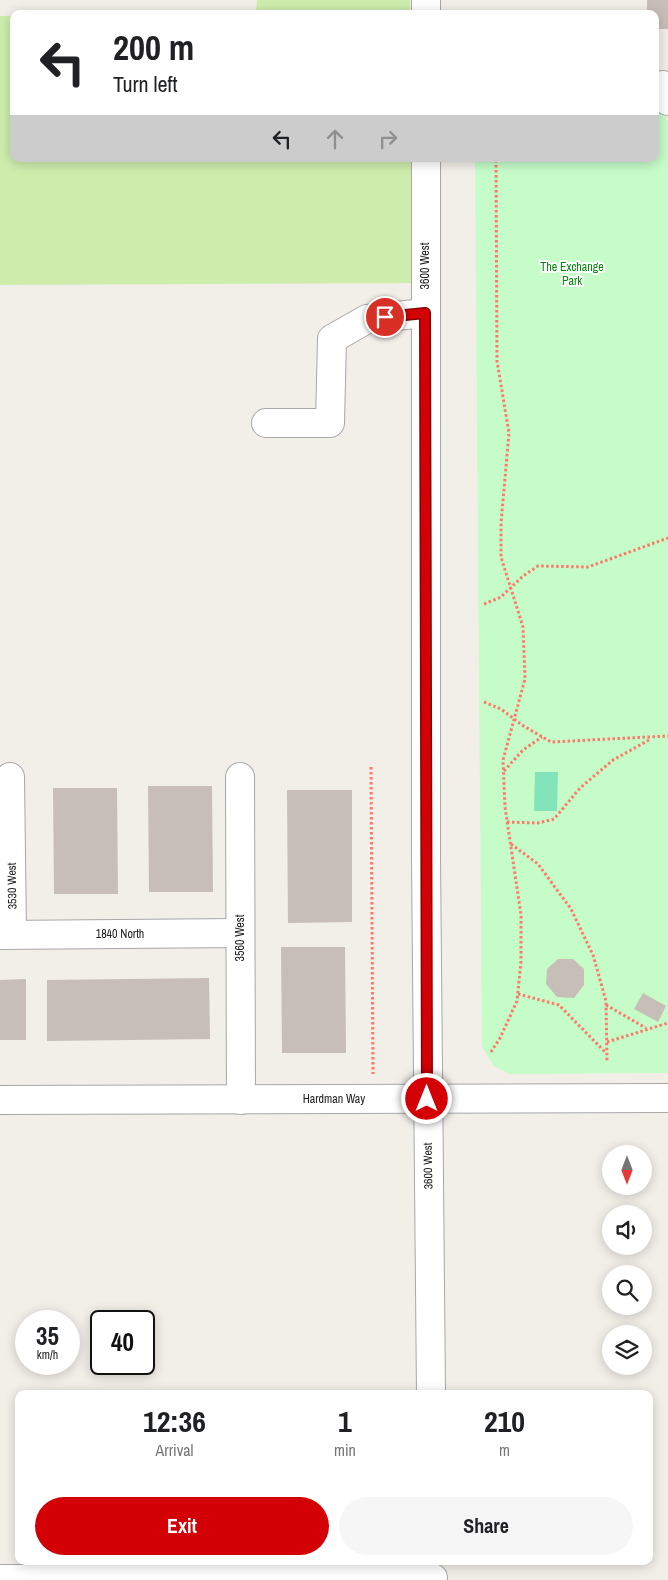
<!DOCTYPE html>
<html lang="en">
<head>
<meta charset="utf-8">
<style>
  body { margin:0; font-family:"Archivo Narrow",sans-serif; background:#f6f6f6; color:#202124; height:100vh; display:flex; flex-direction:column; font-size:19px; white-space:nowrap }
  * { box-sizing:border-box; margin:0 }
  p { font-size:16px; color:#757577 }
  .icon { flex:none; width:28px; height:28px; fill:none; stroke:currentColor; stroke-width:2; stroke-linecap:round; stroke-linejoin:round }
  .map { position:relative; flex:1; overflow:hidden }
  .side { position:absolute; left:15px; top:1390px; width:638px; height:175px; display:flex; flex-direction:column; background:#fff; border-radius:10px; box-shadow:0 2px 12px #0003 }
  .side>* { flex:none }
  .banner { position:absolute; left:10px; top:10px; width:649px; height:152px; border-radius:10px; box-shadow:0 2px 12px #0003; background:#fff; color:#202124; overflow:hidden }
  .needle { width:32px; rotate:180deg }
  .controls { position:absolute; left:602px; top:1145px; display:grid; gap:10px }
  .controls a { display:grid; place-items:center; width:50px; height:50px; border-radius:50%; background:#fff; box-shadow:0 2px 12px #0003; font-size:25px }
  .speed { position:absolute; left:15px; top:1310px; display:flex; gap:10px; font-size:25px; font-weight:700; text-align:center }
  .speed>* { display:grid; place-content:center; width:65px; height:65px; border-radius:50%; background:#fff; box-shadow:0 2px 12px #0003; line-height:1 }
  .speed small { font-size:12px; font-weight:400 }
  .speed .limit { border:2px solid #111; border-radius:8px; background:#fff; color:#111 }
  .pin { position:absolute; display:grid; place-items:center; width:42px; height:42px; color:#fff; margin:-21px; border:2px solid #fff; border-radius:50%; box-shadow:0 1px 5px #0007 }
  .me { position:absolute; width:55px; margin:-28px; rotate:0deg; stroke-linejoin:round; filter:drop-shadow(0 0 4px #0008) }
  .turn { display:flex; align-items:center; gap:18px; height:105px; padding:0 20px; font-size:22px }
  .turn .icon { width:65px; height:65px; stroke-width:2.5 }
  .turn b { display:block; font-size:35px; line-height:42px }
  .lanes { display:flex; align-items:center; height:48px; padding:0 20px; background:#0003; justify-content:center; gap:25px; direction:ltr }
  .lanes .off { opacity:.35 }
  .eta { display:flex; justify-content:space-evenly; align-items:center; height:85px; text-align:center }
  .eta b { font-size:30px; font-weight:700; line-height:35px }
  .button { display:flex; gap:10px; margin-top:auto; padding:10px 20px }
  .button a { flex:1; height:58px; border-radius:30px; background:#d30005; color:#fff; font-size:20px; font-weight:700; line-height:58px; text-align:center }
  .button a+a { background:#f6f6f6; color:#202124 }
  .map>svg:first-child { display:block }
</style>
</head>
<body>
<div class="map">
<svg width="668" height="1580" viewBox="0 0 668 1580">
  <rect width="100%" height="100%" fill="#f2eee8"/>
  <g fill="#ceedad">
    <path d="M 257,0 L 410,0 L 410,14 L 256,14 Z"/>
    <path d="M 0,16 L 14,16 L 14,159 L 411,159 L 412,283 L 0,285 Z"/>
  </g>
  <path fill="#c5fcc8" d="M 655,111 L 665,116 L 668,122 L 668,1073 L 510,1074 L 493,1065 L 482,1047 L 475,159 L 655,159 Z"/>
  <path fill="#83e4bc" d="M 535,772 L 558,772 L 557,811 L 534,811 Z"/>
  <g fill="#c7beb7">
    <path d="M 647,0 L 668,0 L 668,29 L 655,29 L 655,14 L 647,14 Z"/>
    <path d="M 148,786 L 212,786 L 213,892 L 149,892 Z"/>
    <path d="M 53,788 L 117,788 L 118,894 L 54,894 Z"/>
    <path d="M 287,790 L 352,790 L 352,922 L 288,923 Z"/>
    <path d="M 281,947 L 345,947 L 346,1053 L 282,1053 Z"/>
    <path d="M 558,959 L 573,959 L 584,969 L 584,985 L 574,998 L 557,997 L 546,984 L 547,969 Z"/>
    <path d="M 209,978 L 210,1039 L 47,1041 L 47,980 Z"/>
    <path d="M 26,979 L 26,1040 L 0,1040 L 0,980 Z"/>
    <path d="M 643,993 L 666,1006 L 658,1022 L 634,1009 Z"/>
  </g>
  <g fill="none" stroke-linecap="round" stroke-linejoin="round">
    <defs>
      <g id="minor">
        <path d="M 426,0 L 426,14"/>
        <path d="M 663,85 L 668,101"/>
        <path d="M 426,159 L 426,858 L 431,1394"/>
        <path d="M 266,423 L 330,423 L 332,339 L 367,319 L 425,313"/>
        <path d="M 10,777 L 12,934"/>
        <path d="M 240,777 L 241,1100"/>
        <path d="M 0,935 L 240,933"/>
        <path d="M 0,1100 L 668,1098"/>
        <path d="M 0,1579 L 433,1578"/>
      </g>
    </defs>
    <use href="#minor" stroke="#a8a8a8" stroke-width="30"/>
    <g stroke="#ff786c" stroke-width="3" stroke-dasharray="2.5 2.5" stroke-linecap="butt">
      <path d="M 484,604 L 501,597 L 523,576 L 538,566 L 588,567 L 668,538"/>
      <path d="M 484,702 L 501,709 L 522,725 L 551,742 L 668,736"/>
      <path d="M 371,767 L 373,1074"/>
      <path d="M 504,771 L 523,750 L 542,737"/>
      <path d="M 507,822 L 538,823 L 554,819 L 580,788 L 613,760 L 649,740"/>
      <path d="M 511,844 L 538,864 L 571,909 L 593,955 L 606,1001 L 607,1062"/>
      <path d="M 518,994 L 559,1005 L 606,1053"/>
      <path d="M 606,1005 L 646,1028"/>
      <path d="M 607,1042 L 668,1023"/>
      <path d="M 491,1052 L 500,1038 L 517,1001 L 521,961 L 521,915 L 505,807 L 503,760 L 525,679 L 523,627 L 501,557 L 501,523 L 509,433 L 497,361 L 496,159"/>
    </g>
    <use href="#minor" stroke="#fff" stroke-width="28"/>
  </g>
  <g fill="none" stroke-linecap="round" stroke-linejoin="round">
    <defs>
      <path id="route" d="M 385,317 L 425,313 L 427,1099"/>
    </defs>
    <use href="#route" stroke="#890003" stroke-width="12"/>
    <use href="#route" stroke="#d30005" stroke-width="9"/>
  </g>
  <g text-anchor="middle" stroke-width="4" stroke-linejoin="round" paint-order="stroke">
    <g font-size="12" fill="#212121" stroke="#fff">
      <text transform="translate(425 266) rotate(-90)" y="4">3600 West</text>
      <text transform="translate(12 886) rotate(-91)" y="4">3530 West</text>
      <text x="120" y="938">1840 North</text>
      <text transform="translate(240 938) rotate(-90)" y="4">3560 West</text>
      <text x="334" y="1103">Hardman Way</text>
      <text transform="translate(428 1166) rotate(-91)" y="4">3600 West</text>
    </g>
    <g font-size="12" fill="#07880e" stroke="#fff">
      <text x="572" y="271">The Exchange<tspan x="572" dy="14">Park</tspan></text>
    </g>
  </g>
</svg>
<div class="controls">
<a><svg class="needle" viewBox="-14 -14 28 28"><path d="M0-13l5 13h-10z" fill="#e53935"/><path d="M0 13l5-13h-10z" fill="#757577"/></svg></a>
<a><svg class="icon" aria-label="sound" viewBox="0 0 24 24"><path d="M4 9h4l5-4v14l-5-4H4zM17 9q2 3 0 6"/></svg></a>
<a><svg class="icon" aria-label="search" viewBox="0 0 24 24"><circle cx="10" cy="10" r="6"/><path d="M15 15l6 6"/></svg></a>
<a><svg class="icon" aria-label="layers" viewBox="0 0 24 24"><path d="M12 4l9 5-9 5-9-5zM3 14l9 5 9-5"/></svg></a>
</div>
<div class="speed"><div>35<small>km/h</small></div><div class="limit">40</div></div>
<div class="pin" style="left:385px;top:317px;background:#d93025"><svg class="icon" aria-label="arrive" viewBox="0 0 24 24"><path d="M6 21V4h12l-3 4 3 4H6"/></svg></div>
<svg class="me" style="left:427px;top:1099px" viewBox="-20 -20 40 40"><circle r="17" fill="#d30005" stroke="#fff" stroke-width="3"/><path d="M0-11L8 9 0 5-8 9z" fill="#fff"/></svg>
<div class="banner">
<div class="turn"><svg class="icon" aria-label="left" viewBox="0 0 24 24"><path d="M17 20v-9H6M10 6l-5 5 5 5"/></svg><div><b>200 m</b>Turn left</div></div>
<div class="lanes"><svg class="icon" aria-label="left" viewBox="0 0 24 24"><path d="M17 20v-9H6M10 6l-5 5 5 5"/></svg><svg class="icon off" aria-label="ahead" viewBox="0 0 24 24"><path d="M12 20V5M6 11l6-6 6 6"/></svg><svg class="icon off" aria-label="right" viewBox="0 0 24 24"><path d="M7 20v-9h11M14 6l5 5-5 5"/></svg></div>
</div>
<section class="side">
<div class="eta">
<div><b>12:36</b><p>Arrival</p></div>
<div><b>1</b><p>min</p></div>
<div><b>210</b><p>m</p></div>
</div>
<div class="button"><a>Exit</a><a>Share</a></div>
</section>
</div>
</body>
</html>
